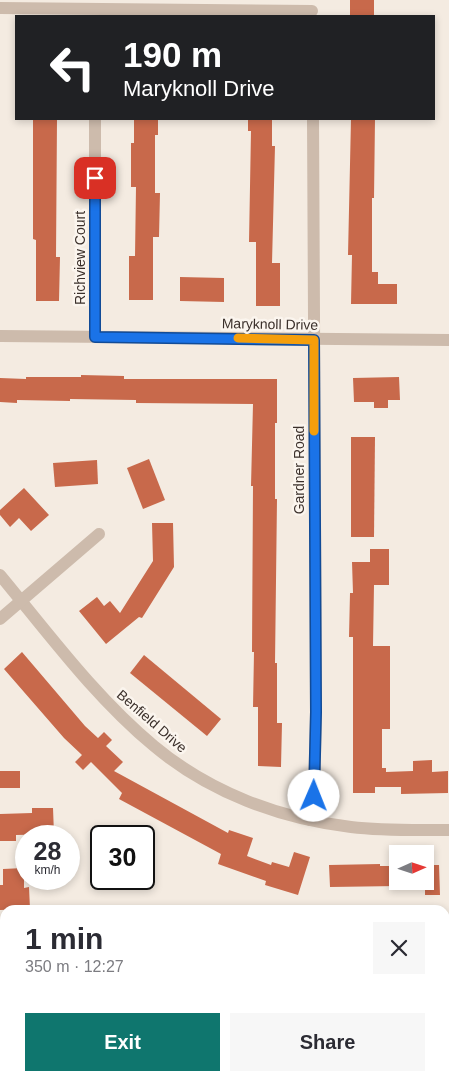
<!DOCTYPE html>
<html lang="en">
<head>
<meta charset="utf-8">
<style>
  body { margin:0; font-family:Arial,sans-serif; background:#f7f7f7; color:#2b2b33; height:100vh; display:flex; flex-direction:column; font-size:19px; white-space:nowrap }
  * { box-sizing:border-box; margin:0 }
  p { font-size:16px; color:#7c7c81 }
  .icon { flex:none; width:28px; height:28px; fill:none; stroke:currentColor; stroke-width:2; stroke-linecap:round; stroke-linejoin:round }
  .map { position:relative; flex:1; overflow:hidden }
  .side { position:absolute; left:0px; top:905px; width:450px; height:176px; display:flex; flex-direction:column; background:#fff; border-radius:15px 15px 0 0; box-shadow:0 2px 8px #0003 }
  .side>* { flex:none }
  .banner { position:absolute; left:15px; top:15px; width:420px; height:105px; border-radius:0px; box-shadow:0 2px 8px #0003; background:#202124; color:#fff; overflow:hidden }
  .needle { width:32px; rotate:87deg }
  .fabs { position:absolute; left:389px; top:845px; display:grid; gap:10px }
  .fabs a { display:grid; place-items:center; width:45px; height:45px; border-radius:0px; background:#fff; box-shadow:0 2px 8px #0003; font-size:25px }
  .speed { position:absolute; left:15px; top:825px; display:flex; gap:10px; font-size:25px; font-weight:700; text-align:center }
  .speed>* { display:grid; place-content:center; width:65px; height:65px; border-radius:50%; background:#fff; box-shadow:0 2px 8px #0003; line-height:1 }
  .speed small { font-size:12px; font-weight:400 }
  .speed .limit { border:2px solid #111; border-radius:8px; background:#fff; color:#111 }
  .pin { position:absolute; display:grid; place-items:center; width:42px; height:42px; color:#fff; margin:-21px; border-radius:10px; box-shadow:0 2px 8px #0006 }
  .me { position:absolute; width:55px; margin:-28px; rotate:1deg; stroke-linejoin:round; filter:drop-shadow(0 0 4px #0008) }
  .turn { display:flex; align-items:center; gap:18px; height:105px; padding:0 25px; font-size:22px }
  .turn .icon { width:65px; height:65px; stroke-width:2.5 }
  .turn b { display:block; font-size:35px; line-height:42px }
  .round { display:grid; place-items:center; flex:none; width:52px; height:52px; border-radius:0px; background:#f7f7f7 }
  .head { display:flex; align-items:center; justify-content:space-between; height:85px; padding:0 25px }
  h1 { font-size:30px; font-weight:600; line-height:38px }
  .primary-button { display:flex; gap:10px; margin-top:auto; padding:10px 25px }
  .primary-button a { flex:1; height:58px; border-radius:0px; background:#0f766e; color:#fff; font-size:20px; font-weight:600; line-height:58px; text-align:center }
  .primary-button a+a { background:#f7f7f7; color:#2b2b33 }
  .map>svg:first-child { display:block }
</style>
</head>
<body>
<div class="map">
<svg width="449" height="1081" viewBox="0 0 449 1081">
  <rect width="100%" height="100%" fill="#f4ebe1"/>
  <g fill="#c8694b">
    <rect x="350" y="0" width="24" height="16"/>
    <path d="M 33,119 L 57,119 L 56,257 L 60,257 L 59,301 L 36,301 L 36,240 L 33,239 Z"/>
    <path d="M 134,119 L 158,119 L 158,135 L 155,135 L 155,193 L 160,193 L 159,237 L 153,237 L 153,300 L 129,300 L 129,256 L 135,256 L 136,187 L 131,187 L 131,143 L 134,143 Z"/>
    <path d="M 248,119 L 272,119 L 272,146 L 275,146 L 272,263 L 280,263 L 280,306 L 256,306 L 256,242 L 249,242 L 251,131 L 248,131 Z"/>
    <path d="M 351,119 L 375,119 L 374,198 L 372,198 L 372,272 L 378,272 L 378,284 L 397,284 L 397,304 L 351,304 L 352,255 L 348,255 Z"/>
    <path d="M 180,277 L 224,278 L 224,302 L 180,301 Z"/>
    <path d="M 81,375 L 124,376 L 124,379 L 277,379 L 277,423 L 275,423 L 275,499 L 277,499 L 275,663 L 277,663 L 277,723 L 282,723 L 281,767 L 258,766 L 258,707 L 253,707 L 254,652 L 252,652 L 253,486 L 251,486 L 253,404 L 136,403 L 136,400 L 70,399 L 70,401 L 17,400 L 17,403 L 0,402 L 0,378 L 26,379 L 26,377 L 81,377 Z"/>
    <path d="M 399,377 L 400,400 L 388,400 L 388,408 L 374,408 L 374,402 L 354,402 L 353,378 Z"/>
    <path d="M 351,437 L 375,437 L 374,537 L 351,537 Z"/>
    <path d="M 149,459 L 165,500 L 143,509 L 127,468 Z"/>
    <path d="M 97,460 L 98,484 L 55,487 L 53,463 Z"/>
    <path d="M 24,488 L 49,515 L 31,531 L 19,518 L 10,527 L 0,515 L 0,510 Z"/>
    <path d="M 152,523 L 173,523 L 174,567 L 142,618 L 139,617 L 106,644 L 79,611 L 97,597 L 104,606 L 110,601 L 120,613 L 153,561 Z"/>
    <path d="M 370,549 L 389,549 L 389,585 L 374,585 L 373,646 L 390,646 L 390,729 L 382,729 L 382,768 L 386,768 L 386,772 L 413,771 L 413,761 L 432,760 L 432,772 L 448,771 L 448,793 L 401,794 L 401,787 L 375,787 L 375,793 L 353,793 L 353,637 L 349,637 L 350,593 L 353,593 L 352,562 L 370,562 Z"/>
    <path d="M 22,652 L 85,726 L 98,738 L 104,732 L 112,740 L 106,746 L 123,762 L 114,771 L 228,833 L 229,830 L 253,838 L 247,856 L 271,865 L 272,862 L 289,867 L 294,852 L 310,857 L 298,895 L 265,885 L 266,881 L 218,864 L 221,854 L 119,799 L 122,793 L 91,762 L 83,770 L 75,762 L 82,755 L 64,738 L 4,669 Z"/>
    <path d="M 144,655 L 221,719 L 207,736 L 130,673 Z"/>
    <rect x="0" y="771" width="20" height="17"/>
    <path d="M 32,808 L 53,808 L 54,834 L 16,835 L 16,841 L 0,841 L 0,814 L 32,813 Z"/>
    <path d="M 380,864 L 380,866 L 398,866 L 398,886 L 330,887 L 329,865 Z"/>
    <path d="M 425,865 L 439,865 L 440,895 L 425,895 Z"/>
    <path d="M 24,868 L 24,888 L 29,887 L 30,909 L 0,910 L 0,885 L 3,885 L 3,869 Z"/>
  </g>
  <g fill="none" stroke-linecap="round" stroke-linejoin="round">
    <g stroke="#cdbbac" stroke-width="12">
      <path d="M 0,8 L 312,11"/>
      <path d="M 0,336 L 449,340"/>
      <path d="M 95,337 L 95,119"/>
      <path d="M 0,575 C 49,634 95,697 154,746 C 209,792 280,819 351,827 C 383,831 416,830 449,830"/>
      <path d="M 0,619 L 99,534"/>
      <path d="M 310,820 L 314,796 L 316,712 L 313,119"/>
      <path d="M 190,1081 L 190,1076"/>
      <path d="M 432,1081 L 433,1076"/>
    </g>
    <g stroke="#a18a7d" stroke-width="12">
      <path d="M 0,1039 L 5,1039"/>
      <path d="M 445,1042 L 449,1042"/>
    </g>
  </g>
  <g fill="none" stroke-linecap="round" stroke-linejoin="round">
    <defs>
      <path id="route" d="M 95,178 L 95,337 L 314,340 L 316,712 L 314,796"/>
    </defs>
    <use href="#route" stroke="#114b97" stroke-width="12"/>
    <use href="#route" stroke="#1a73e8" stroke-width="9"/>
    <path stroke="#f59e0b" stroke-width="9" d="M 238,338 L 314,340 L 314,431"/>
  </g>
  <g text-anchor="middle" stroke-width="5" stroke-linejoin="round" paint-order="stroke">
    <g font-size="14" fill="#3b302b" stroke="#fbf5ee">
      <text transform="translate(80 258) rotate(-90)" y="5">Richview Court</text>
      <text transform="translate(270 324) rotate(1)" y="5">Maryknoll Drive</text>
      <text transform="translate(299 470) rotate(-90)" y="5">Gardner Road</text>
      <text transform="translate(152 721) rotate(41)" y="5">Benfield Drive</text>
    </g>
  </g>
</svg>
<div class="fabs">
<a><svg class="needle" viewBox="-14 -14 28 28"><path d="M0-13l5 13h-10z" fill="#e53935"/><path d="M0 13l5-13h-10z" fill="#7c7c81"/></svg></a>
</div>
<div class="speed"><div>28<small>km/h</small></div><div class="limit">30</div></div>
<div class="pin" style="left:95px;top:178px;background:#d93025"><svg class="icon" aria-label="arrive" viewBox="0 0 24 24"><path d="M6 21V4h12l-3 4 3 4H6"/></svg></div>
<svg class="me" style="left:314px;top:796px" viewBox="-20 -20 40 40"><circle r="19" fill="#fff"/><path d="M0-13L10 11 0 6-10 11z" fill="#1a73e8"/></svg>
<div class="banner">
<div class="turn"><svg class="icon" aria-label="left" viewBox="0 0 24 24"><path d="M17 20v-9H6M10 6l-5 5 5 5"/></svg><div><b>190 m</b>Maryknoll Drive</div></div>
</div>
<section class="side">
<div class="head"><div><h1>1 min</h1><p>350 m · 12:27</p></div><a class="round"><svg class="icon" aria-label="close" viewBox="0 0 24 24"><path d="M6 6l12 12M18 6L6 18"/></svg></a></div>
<div class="primary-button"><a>Exit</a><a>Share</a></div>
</section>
</div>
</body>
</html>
